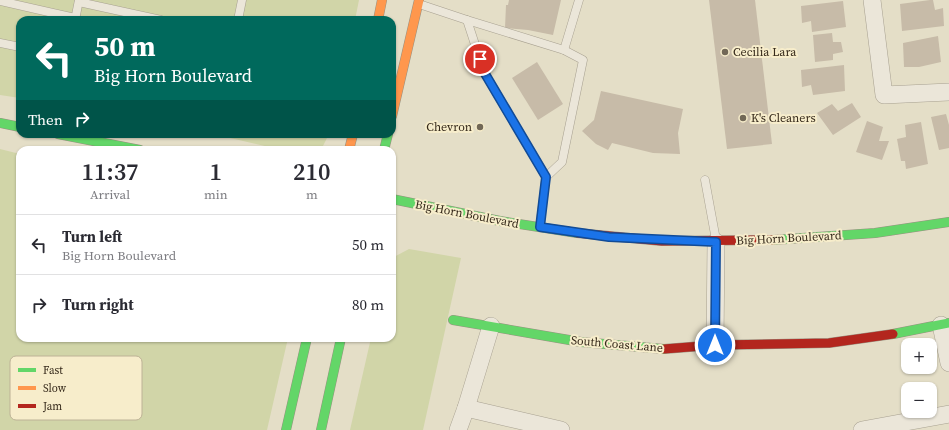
<!DOCTYPE html>
<html lang="en">
<head>
<meta charset="utf-8">
<style>
  body { margin:0; font-family:"Source Serif 4",serif; background:#f7f7f7; color:#2b2b33; height:100vh; display:flex; flex-direction:column; font-size:15px; white-space:nowrap }
  * { box-sizing:border-box; margin:0 }
  p { font-size:13px; color:#7c7c81 }
  .icon { flex:none; width:22px; height:22px; fill:none; stroke:currentColor; stroke-width:2; stroke-linecap:round; stroke-linejoin:round }
  .map { position:relative; flex:1; overflow:hidden }
  .details { position:absolute; left:16px; top:146px; width:380px; height:196px; display:flex; flex-direction:column; background:#fff; border-radius:12px; box-shadow:0 1px 3px #0004 }
  .details>* { flex:none }
  .guide { position:absolute; left:16px; top:16px; width:380px; height:122px; border-radius:12px; box-shadow:0 1px 3px #0004; background:#00695c; color:#fff; overflow:hidden }
  .tools { position:absolute; left:901px; top:338px; display:grid; gap:8px }
  .tools a { display:grid; place-items:center; width:36px; height:36px; border-radius:8px; background:#fff; box-shadow:0 1px 3px #0004; font-size:20px }
  .pin { position:absolute; display:grid; place-items:center; width:34px; height:34px; color:#fff; margin:-17px; border:2px solid #fff; border-radius:50%; box-shadow:0 1px 4px #0007 }
  .me { position:absolute; width:44px; margin:-22px; rotate:0deg; stroke-linejoin:round; filter:drop-shadow(0 0 3px #0008) }
  .turn { display:flex; align-items:center; gap:14px; height:84px; padding:0 12px; font-size:18px }
  .turn .icon { width:52px; height:52px; stroke-width:2.5 }
  .turn b { display:block; font-size:28px; line-height:34px }
  .then { display:flex; align-items:center; height:38px; padding:0 12px; background:#0003; gap:8px; font-size:15px }
  .eta { display:flex; justify-content:space-evenly; align-items:center; height:68px; text-align:center }
  .eta b { font-size:24px; font-weight:600; line-height:28px }
  ul { padding:0; list-style:none }
  li { display:flex; align-items:center; gap:12px; height:60px; padding:0 12px; border-top:1px solid #e1e1e2 }
  li div { flex:1 }
  li b { display:block; font-size:15px }
  li em { font-style:normal }
  .map>svg:first-child { display:block }
</style>
</head>
<body>
<div class="map">
<svg width="949" height="430" viewBox="0 0 949 430">
  <rect width="100%" height="100%" fill="#e4dec7"/>
  <g fill="#d1d5a8">
    <path d="M 0,0 L 359,0 L 355,20 L 20,20 L 20,98 L 0,95 Z"/>
    <path d="M 213,134 L 329,134 L 323,146 L 316,150 L 282,150 Z"/>
    <path d="M 0,149 L 20,154 L 20,338 L 288,338 L 267,430 L 0,430 Z"/>
    <path d="M 409,249 L 461,258 L 423,430 L 350,430 L 371,338 L 392,338 L 392,258 Z"/>
  </g>
  <g fill="#c7bba8">
    <path d="M 509,0 L 561,0 L 553,35 L 528,30 L 505,28 L 506,5 L 508,5 Z"/>
    <path d="M 709,0 L 755,0 L 772,144 L 727,149 Z"/>
    <path d="M 930,0 L 933,0 L 935,10 L 943,8 L 944,26 L 902,31 L 900,4 Z"/>
    <path d="M 843,1 L 846,27 L 812,32 L 811,21 L 802,23 L 801,6 Z"/>
    <path d="M 832,33 L 833,42 L 841,42 L 843,52 L 833,54 L 833,60 L 815,62 L 813,35 Z"/>
    <path d="M 938,36 L 941,62 L 919,67 L 904,67 L 903,43 Z"/>
    <path d="M 537,62 L 563,104 L 538,120 L 512,78 Z"/>
    <path d="M 844,65 L 845,91 L 813,95 L 811,85 L 802,87 L 801,70 Z"/>
    <path d="M 601,91 L 683,109 L 678,133 L 680,154 L 653,153 L 612,143 L 608,150 L 596,144 L 582,131 L 594,120 Z"/>
    <path d="M 852,103 L 861,117 L 833,135 L 817,113 L 832,104 L 838,111 Z"/>
    <path d="M 946,114 L 949,125 L 949,148 L 939,150 L 931,117 Z"/>
    <path d="M 867,121 L 883,127 L 879,141 L 889,141 L 882,160 L 856,152 Z"/>
    <path d="M 921,122 L 928,164 L 906,169 L 905,161 L 901,161 L 897,139 L 906,137 L 905,125 Z"/>
  </g>
  <g fill="none" stroke-linecap="round" stroke-linejoin="round">
    <defs>
      <g id="lane">
        <path d="M 0,1 L 75,18"/>
        <path d="M 79,2 L 161,20"/>
        <path d="M 419,4 L 467,20 L 484,72 L 546,177 L 540,226"/>
        <path d="M 75,20 L 79,0"/>
        <path d="M 238,20 L 242,0"/>
        <path d="M 467,20 L 564,50 L 583,60 L 562,162 L 546,177"/>
        <path d="M 0,43 L 20,47"/>
        <path d="M 564,50 L 579,0"/>
        <path d="M 705,180 L 716,240"/>
      </g>
      <g id="street">
        <path d="M 872,0 L 884,95 L 949,92"/>
        <path d="M 941,325 L 949,363"/>
        <path d="M 715,345 L 716,242"/>
        <path d="M 466,408 L 561,430"/>
        <path d="M 458,430 L 466,408 L 491,326"/>
        <path d="M 862,430 L 949,414"/>
      </g>
      <g id="fast">
        <path d="M 0,123 L 20,127"/>
        <path d="M 58,134 L 140,150"/>
        <path d="M 384,150 L 388,134"/>
        <path d="M 392,199 L 500,221 L 577,233"/>
        <path d="M 773,240 L 875,233 L 949,222"/>
        <path d="M 453,320 L 581,342 L 664,349"/>
        <path d="M 893,334 L 949,323"/>
        <path d="M 286,430 L 307,338"/>
        <path d="M 321,430 L 341,338"/>
      </g>
      <g id="slow">
        <path d="M 378,20 L 382,0"/>
        <path d="M 392,116 L 419,0"/>
        <path d="M 349,150 L 353,134"/>
      </g>
      <g id="jam">
        <path d="M 577,233 L 662,241 L 773,240"/>
        <path d="M 664,349 L 715,345 L 829,343 L 893,334"/>
      </g>
    </defs>
    <use href="#lane" stroke="#a8a191" stroke-width="9"/>
    <use href="#street" stroke="#a8a191" stroke-width="18"/>
    <use href="#fast" stroke="#989181" stroke-width="10"/>
    <use href="#slow" stroke="#989181" stroke-width="10"/>
    <use href="#jam" stroke="#989181" stroke-width="10"/>
    <use href="#lane" stroke="#ebe6d9" stroke-width="8"/>
    <use href="#street" stroke="#ebe6d9" stroke-width="17"/>
    <use href="#fast" stroke="#63d668" stroke-width="9"/>
    <use href="#slow" stroke="#ff974d" stroke-width="9"/>
    <use href="#jam" stroke="#b3261e" stroke-width="9"/>
  </g>
  <g fill="none" stroke-linecap="round" stroke-linejoin="round">
    <defs>
      <path id="route" d="M 480,59 L 484,72 L 546,177 L 540,227 L 609,237 L 716,242 L 715,345"/>
    </defs>
    <use href="#route" stroke="#114b97" stroke-width="10"/>
    <use href="#route" stroke="#1a73e8" stroke-width="7"/>
  </g>
  <g fill="#726857" stroke="#f7edcb" stroke-width="1.5">
    <circle cx="725" cy="52" r="4"/>
    <circle cx="743" cy="118" r="4"/>
    <circle cx="480" cy="127" r="4"/>
  </g>
  <g text-anchor="middle" stroke-width="4" stroke-linejoin="round" paint-order="stroke">
    <g font-size="12" fill="#35291a" stroke="#f7edcb" text-anchor="start">
      <text x="733" y="56">Cecilia Lara</text>
      <text x="751" y="122">K's Cleaners</text>
      <text x="472" y="131" text-anchor="end">Chevron</text>
    </g>
    <g font-size="12" fill="#35291a" stroke="#f7edcb">
      <text transform="translate(467 214) rotate(11)" y="4">Big Horn Boulevard</text>
      <text transform="translate(789 238) rotate(-3)" y="4">Big Horn Boulevard</text>
      <text transform="translate(617 344) rotate(5)" y="4">South Coast Lane</text>
    </g>
  </g>
  <rect x="10" y="356" width="132" height="64" rx="6" fill="#f7edcb" stroke="#bdb296" stroke-width="1"/>
  <rect x="18" y="368" width="18" height="4" fill="#63d668"/>
  <rect x="18" y="386" width="18" height="4" fill="#ff974d"/>
  <rect x="18" y="404" width="18" height="4" fill="#b3261e"/>
  <g font-size="11" fill="#35291a">
    <text x="43" y="374">Fast</text>
    <text x="43" y="392">Slow</text>
    <text x="43" y="410">Jam</text>
  </g>
</svg>
<div class="tools">
<a>+</a>
<a>−</a>
</div>
<div class="pin" style="left:480px;top:59px;background:#d93025"><svg class="icon" aria-label="arrive" viewBox="0 0 24 24"><path d="M6 21V4h12l-3 4 3 4H6"/></svg></div>
<svg class="me" style="left:715px;top:345px" viewBox="-20 -20 40 40"><circle r="17" fill="#1a73e8" stroke="#fff" stroke-width="3"/><path d="M0-11L8 9 0 5-8 9z" fill="#fff"/></svg>
<div class="guide">
<div class="turn"><svg class="icon" aria-label="left" viewBox="0 0 24 24"><path d="M17 20v-9H6M10 6l-5 5 5 5"/></svg><div><b>50 m</b>Big Horn Boulevard</div></div>
<div class="then">Then<svg class="icon" aria-label="right" viewBox="0 0 24 24"><path d="M7 20v-9h11M14 6l5 5-5 5"/></svg></div>
</div>
<section class="details">
<div class="eta">
<div><b>11:37</b><p>Arrival</p></div>
<div><b>1</b><p>min</p></div>
<div><b>210</b><p>m</p></div>
</div>
<ul>
<li><svg class="icon" aria-label="left" viewBox="0 0 24 24"><path d="M17 20v-9H6M10 6l-5 5 5 5"/></svg><div><b>Turn left</b><p>Big Horn Boulevard</p></div><em>50 m</em></li>
<li><svg class="icon" aria-label="right" viewBox="0 0 24 24"><path d="M7 20v-9h11M14 6l5 5-5 5"/></svg><div><b>Turn right</b></div><em>80 m</em></li>
</ul>
</section>
</div>
</body>
</html>
